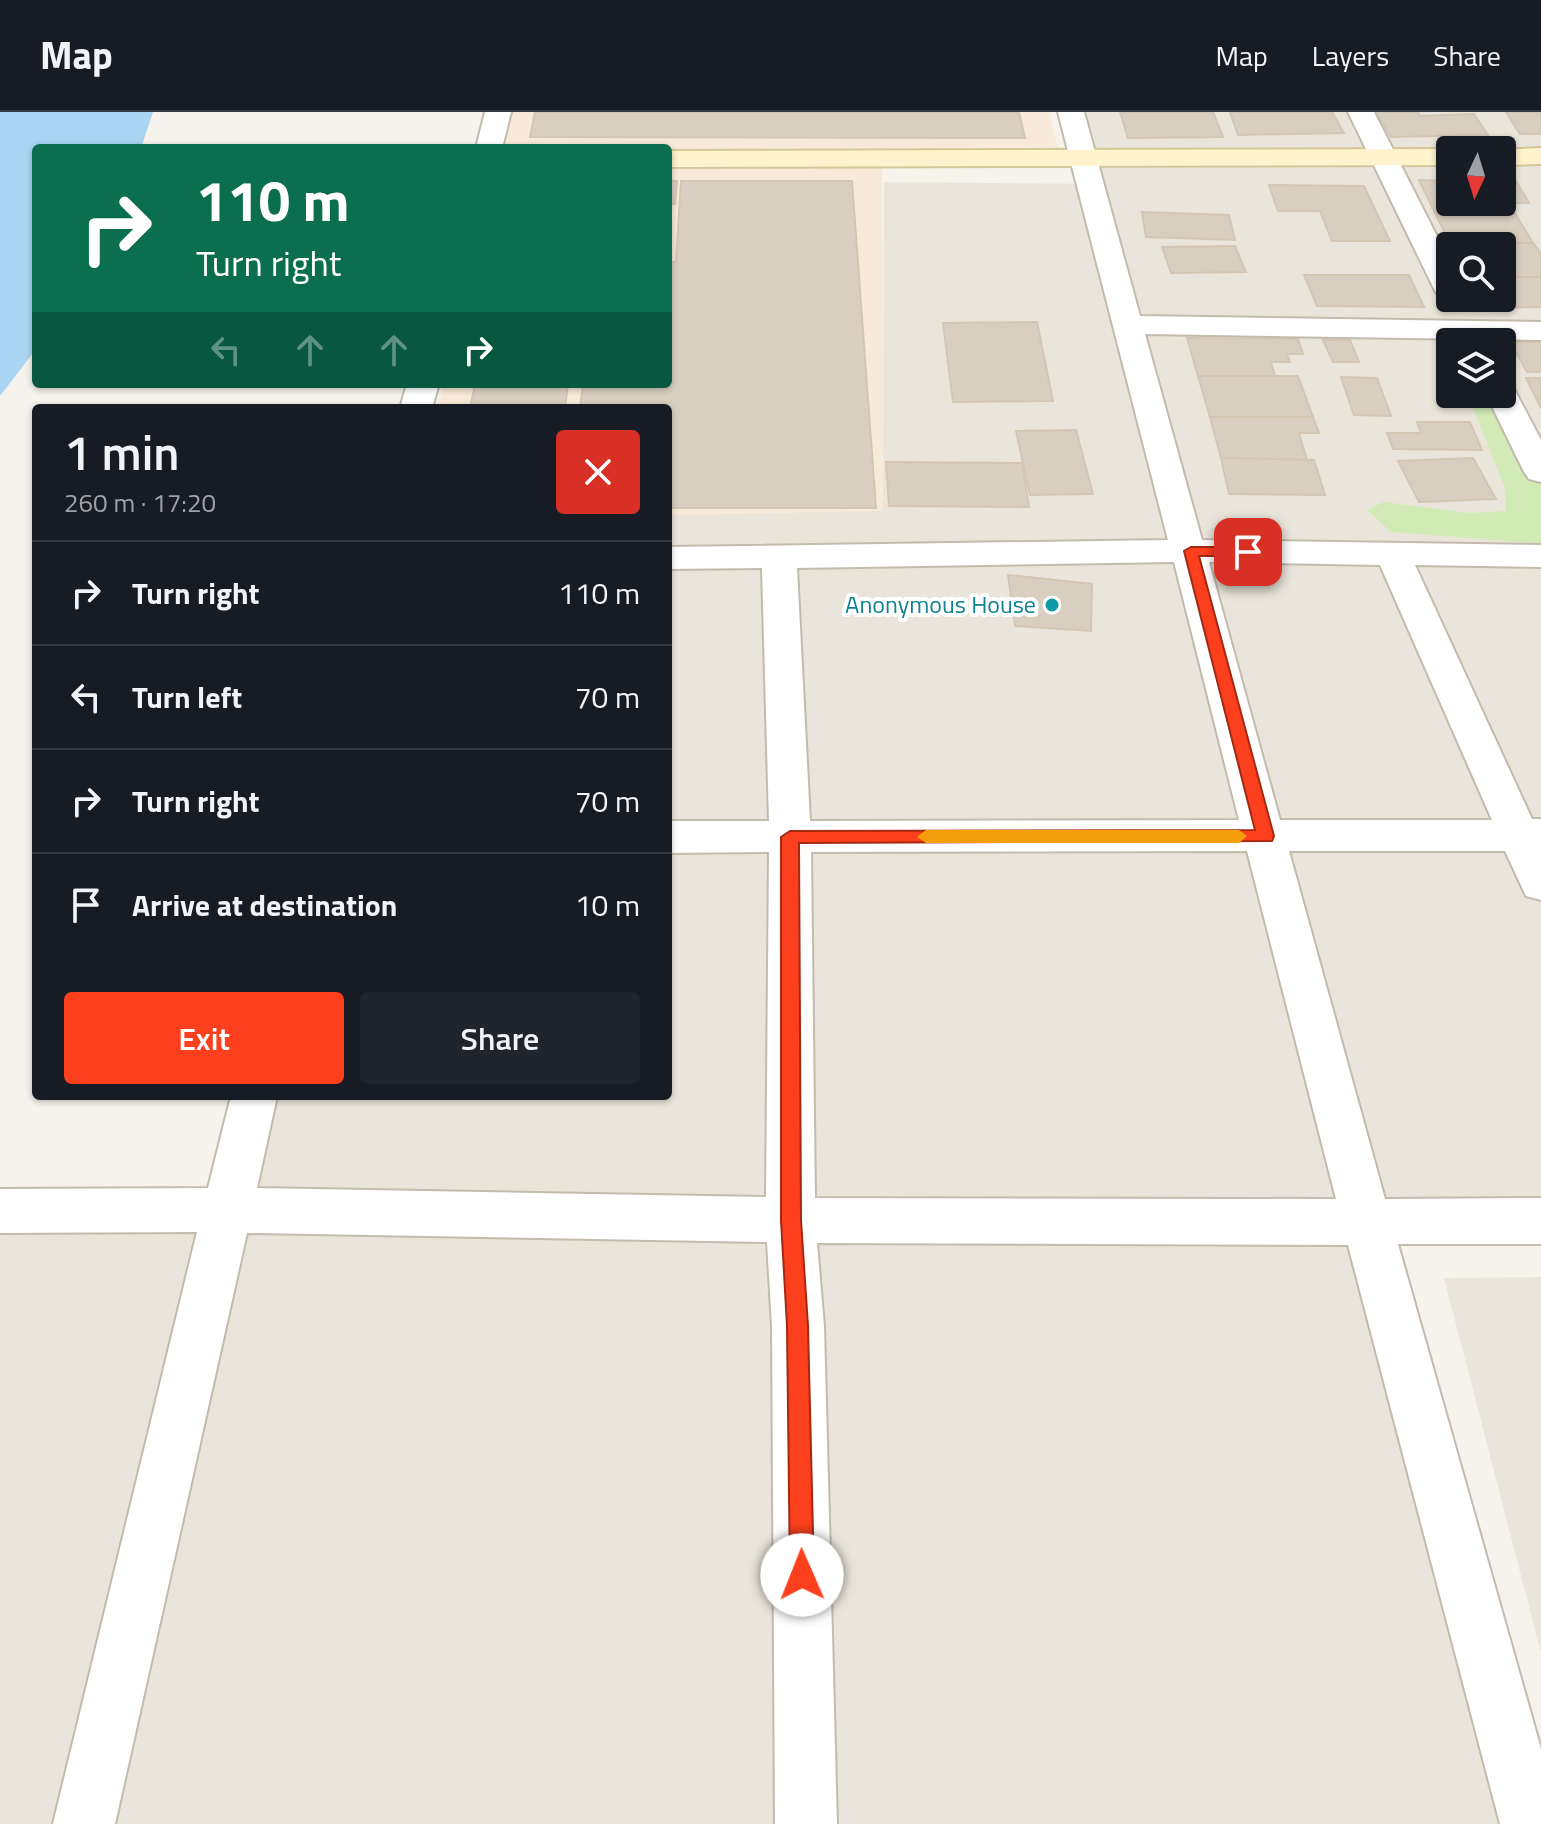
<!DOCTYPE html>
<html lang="en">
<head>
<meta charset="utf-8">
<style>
  body { margin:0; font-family:"Titillium Web",sans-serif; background:#20242c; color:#f1f3f6; height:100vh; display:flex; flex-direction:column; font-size:30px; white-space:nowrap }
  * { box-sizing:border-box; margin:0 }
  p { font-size:26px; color:#9ea1a6 }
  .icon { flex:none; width:44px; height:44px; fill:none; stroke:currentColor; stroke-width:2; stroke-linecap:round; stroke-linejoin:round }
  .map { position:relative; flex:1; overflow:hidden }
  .side { position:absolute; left:32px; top:292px; width:640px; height:696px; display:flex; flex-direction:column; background:#171b24; border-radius:8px; box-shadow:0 2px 6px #0004 }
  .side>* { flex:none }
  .hud { position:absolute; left:32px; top:32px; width:640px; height:244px; border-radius:8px; box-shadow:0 2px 6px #0004; background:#0b6e4f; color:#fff; overflow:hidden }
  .needle { width:52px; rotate:184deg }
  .buttons { position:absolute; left:1436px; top:24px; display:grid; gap:16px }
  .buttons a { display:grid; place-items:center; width:80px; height:80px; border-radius:8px; background:#171b24; box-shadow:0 2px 6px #0004; font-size:40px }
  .pin { position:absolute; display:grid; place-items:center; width:68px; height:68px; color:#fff; margin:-34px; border-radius:16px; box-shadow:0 4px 12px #0006 }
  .me { position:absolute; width:88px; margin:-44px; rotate:359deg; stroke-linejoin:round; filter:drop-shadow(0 0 6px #0008) }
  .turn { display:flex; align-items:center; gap:28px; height:168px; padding:0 32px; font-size:36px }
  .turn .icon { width:104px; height:104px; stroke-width:2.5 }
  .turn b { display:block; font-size:56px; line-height:68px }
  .lanes { display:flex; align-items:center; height:76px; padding:0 32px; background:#0003; justify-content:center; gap:40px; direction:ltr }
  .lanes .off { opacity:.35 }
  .round { display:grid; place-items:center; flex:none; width:84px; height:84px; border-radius:8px; background:#20242c }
  .headline { display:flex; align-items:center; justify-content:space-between; height:136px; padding:0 32px }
  h1 { font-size:48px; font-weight:600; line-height:60px }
  .cta { display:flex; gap:16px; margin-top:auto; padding:16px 32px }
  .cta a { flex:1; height:92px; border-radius:8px; background:#fc3f1d; color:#fff; font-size:32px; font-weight:600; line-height:92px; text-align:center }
  .cta a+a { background:#20242c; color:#f1f3f6 }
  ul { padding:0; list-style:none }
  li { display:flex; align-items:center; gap:24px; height:104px; padding:0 32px; border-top:2px solid #363941 }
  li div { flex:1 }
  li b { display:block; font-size:30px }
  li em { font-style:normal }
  header { display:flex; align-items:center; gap:48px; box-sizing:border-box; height:112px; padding:0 40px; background:#171b24; border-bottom:2px solid #363941 }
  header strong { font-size:38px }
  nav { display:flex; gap:44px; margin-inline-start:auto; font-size:28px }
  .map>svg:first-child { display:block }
</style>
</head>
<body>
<header>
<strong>Map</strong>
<nav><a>Map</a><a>Layers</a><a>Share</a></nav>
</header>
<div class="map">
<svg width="1541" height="1712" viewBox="0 0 1541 1712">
  <rect width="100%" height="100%" fill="#f6f3ec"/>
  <g fill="#eae5da" fill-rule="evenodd">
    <path d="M 1084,0 L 1541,0 L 1541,1089 L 1344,1095 L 1515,1712 L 0,1712 L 0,1108 L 252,1099 L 279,984 L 668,984 L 668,403 L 883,398 L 884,70 L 1103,72 ZM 1450,38 L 1502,38 L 1502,90 L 1450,90 ZM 1450,134 L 1502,134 L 1502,186 L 1450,186 ZM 1450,230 L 1502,230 L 1502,282 L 1450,282 Z"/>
    <path d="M 1541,1165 L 1541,1541 L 1444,1166 Z"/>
  </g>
  <path fill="#f7ead8" d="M 510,0 L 1049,0 L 1059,40 L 882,43 L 883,399 L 668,403 L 668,296 L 438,296 L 444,272 L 668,272 L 668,36 L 501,36 Z"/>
  <path fill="#d2eab5" d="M 1502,263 L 1541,338 L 1541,432 L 1391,420 L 1367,398 L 1384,390 L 1469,401 L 1506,399 L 1505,376 L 1470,288 L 1470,282 L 1502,282 Z"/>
  <path fill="#a9d4f2" d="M 0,0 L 153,0 L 141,36 L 36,36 L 36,237 L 0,284 Z"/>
  <g fill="#d8cfc1" stroke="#d3c7b4" stroke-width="2">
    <path d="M 535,0 L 1019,0 L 1025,26 L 530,25 Z"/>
    <path d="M 1120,0 L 1213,0 L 1223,25 L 1128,26 Z"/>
    <path d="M 1230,0 L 1332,0 L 1344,21 L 1238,23 Z"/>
    <path d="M 1375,0 L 1418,0 L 1420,4 L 1474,2 L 1488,23 L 1391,25 Z"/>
    <path d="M 1506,0 L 1541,0 L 1541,22 L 1520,22 Z"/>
    <path d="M 1419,68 L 1450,69 L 1450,90 L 1502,90 L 1502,69 L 1516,69 L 1529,91 L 1484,91 L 1490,102 L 1435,101 Z"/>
    <path d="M 668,69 L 677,69 L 675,92 L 668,92 Z"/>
    <path d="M 681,69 L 852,69 L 876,396 L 668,396 L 668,296 L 580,296 L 583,272 L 668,272 L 668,150 L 676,150 Z"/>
    <path d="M 1269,73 L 1364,74 L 1390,129 L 1332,129 L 1320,99 L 1278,99 Z"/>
    <path d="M 1142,100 L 1229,103 L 1235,128 L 1146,125 Z"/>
    <path d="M 1435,101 L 1515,101 L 1533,131 L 1450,131 Z"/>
    <path d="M 1450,131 L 1533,131 L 1541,141 L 1541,165 L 1502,165 L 1502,134 L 1452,134 Z"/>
    <path d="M 1235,134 L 1246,160 L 1171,161 L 1162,135 Z"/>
    <path d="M 1304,163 L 1409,163 L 1424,195 L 1317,194 Z"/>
    <path d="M 1502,165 L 1541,165 L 1541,195 L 1484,196 L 1479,186 L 1502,186 Z"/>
    <path d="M 1037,210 L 1053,289 L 953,290 L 943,211 Z"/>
    <path d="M 1187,226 L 1298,227 L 1303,242 L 1287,242 L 1290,250 L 1271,250 L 1275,264 L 1198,264 Z"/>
    <path d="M 1323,228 L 1350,228 L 1359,250 L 1333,250 Z"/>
    <path d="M 1510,230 L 1541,230 L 1541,260 L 1527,260 Z"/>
    <path d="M 1198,264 L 1298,264 L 1313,305 L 1210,305 Z"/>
    <path d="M 1341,265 L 1377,266 L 1391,304 L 1354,303 Z"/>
    <path d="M 1526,266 L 1541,266 L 1541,296 Z"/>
    <path d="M 475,272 L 568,272 L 565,296 L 470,296 Z"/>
    <path d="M 1210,305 L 1313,305 L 1319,321 L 1299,321 L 1307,348 L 1221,346 Z"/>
    <path d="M 1417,310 L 1470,310 L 1482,338 L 1393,337 L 1387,321 L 1421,321 Z"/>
    <path d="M 1076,318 L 1093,382 L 1030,383 L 1016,319 Z"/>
    <path d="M 1221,346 L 1314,348 L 1325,383 L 1229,382 Z"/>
    <path d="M 1473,346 L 1496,387 L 1419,390 L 1398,349 Z"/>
    <path d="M 886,350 L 1022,351 L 1029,395 L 889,394 Z"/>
    <path d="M 1008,463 L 1092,472 L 1091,519 L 1015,514 Z"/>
  </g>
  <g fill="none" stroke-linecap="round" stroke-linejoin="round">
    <defs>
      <g id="street">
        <path d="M 485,0 L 511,0 L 502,36 L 476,36 Z"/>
        <path d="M 1058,0 L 1084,0 L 1140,204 L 1541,210 L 1541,228 L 1145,222 L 1202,428 L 1541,433 L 1541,455 L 1415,453 L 1532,707 L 1541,707 L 1541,788 L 1526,784 L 1505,739 L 1289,739 L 1385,1087 L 1541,1086 L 1541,1132 L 1398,1132 L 1541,1637 L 1541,1712 L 1500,1712 L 1348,1133 L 817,1131 L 824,1214 L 837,1712 L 775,1712 L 772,1214 L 767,1130 L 247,1121 L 115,1712 L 53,1712 L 197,1120 L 0,1121 L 0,1077 L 208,1076 L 231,984 L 277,984 L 257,1076 L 766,1085 L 769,740 L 668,741 L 668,709 L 769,709 L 762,456 L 668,457 L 668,435 L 1168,428 ZM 1174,450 L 1239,708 L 810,709 L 797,456 ZM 1209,450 L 1380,453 L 1492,708 L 1280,708 ZM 1247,739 L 1336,1087 L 815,1086 L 811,740 Z"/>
        <path d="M 1348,0 L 1374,0 L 1450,150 L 1450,186 L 1457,186 L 1440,185 L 1435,179 Z"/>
        <path d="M 407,272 L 439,272 L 432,296 L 400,296 Z"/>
        <path d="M 1502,273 L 1513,275 L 1541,328 L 1541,370 L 1529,367 L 1524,360 L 1486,282 L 1502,282 Z"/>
      </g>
      <g id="secondary">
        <path d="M 1541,36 L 1541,52 L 1502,53 L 1502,38 L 1498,38 Z"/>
        <path d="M 1450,37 L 1454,38 L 1450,38 L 1450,53 L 668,55 L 668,39 Z"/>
      </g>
    </defs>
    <use href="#street" stroke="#c2bbae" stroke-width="4"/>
    <use href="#secondary" stroke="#d6c79b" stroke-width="4"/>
    <use href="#street" fill="#fff" fill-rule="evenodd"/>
    <use href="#secondary" fill="#fff3cd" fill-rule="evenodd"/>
  </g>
  <path fill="#fc3f1d" stroke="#a42913" stroke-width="2" d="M 1191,435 L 1248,435 L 1255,440 L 1248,444 L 1199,444 L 1274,724 L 1272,729 L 799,731 L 801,1108 L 808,1214 L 814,1463 L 810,1471 L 802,1475 L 794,1471 L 790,1463 L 787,1214 L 781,1108 L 781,725 L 790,719 L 1255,718 L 1184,439 Z"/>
  <path fill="#f59e0b" d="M 926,718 L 1239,718 L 1247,724 L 1239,731 L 926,731 L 917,725 Z"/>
  <circle fill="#0f9aa8" stroke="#fff" stroke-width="3" cx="1052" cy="493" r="8"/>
  <g text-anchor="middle" stroke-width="8" stroke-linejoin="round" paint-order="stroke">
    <g font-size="24" fill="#0d838f" stroke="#fff" text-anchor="end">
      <text x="1036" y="501">Anonymous House</text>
    </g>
  </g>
</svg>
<div class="buttons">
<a><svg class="needle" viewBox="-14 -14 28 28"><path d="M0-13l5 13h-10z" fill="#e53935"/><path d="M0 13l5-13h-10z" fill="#9ea1a6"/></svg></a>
<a><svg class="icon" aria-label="search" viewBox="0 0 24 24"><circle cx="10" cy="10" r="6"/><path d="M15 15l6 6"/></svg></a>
<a><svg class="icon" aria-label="layers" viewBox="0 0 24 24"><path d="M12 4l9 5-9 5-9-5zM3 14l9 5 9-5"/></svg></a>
</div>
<div class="pin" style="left:1248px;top:440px;background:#d93025"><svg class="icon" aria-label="arrive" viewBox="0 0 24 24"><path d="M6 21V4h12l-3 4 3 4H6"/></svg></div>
<svg class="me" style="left:802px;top:1463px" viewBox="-20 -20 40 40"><circle r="19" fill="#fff"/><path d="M0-13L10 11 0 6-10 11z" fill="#fc3f1d"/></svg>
<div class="hud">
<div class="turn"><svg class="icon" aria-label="right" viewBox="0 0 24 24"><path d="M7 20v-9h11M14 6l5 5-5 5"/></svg><div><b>110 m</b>Turn right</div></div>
<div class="lanes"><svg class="icon off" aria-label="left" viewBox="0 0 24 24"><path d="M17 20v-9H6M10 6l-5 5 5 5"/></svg><svg class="icon off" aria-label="ahead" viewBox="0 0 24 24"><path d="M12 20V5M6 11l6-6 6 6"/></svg><svg class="icon off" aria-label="ahead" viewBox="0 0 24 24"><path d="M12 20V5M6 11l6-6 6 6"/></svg><svg class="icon" aria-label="right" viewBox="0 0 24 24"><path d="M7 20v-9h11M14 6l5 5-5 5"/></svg></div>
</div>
<section class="side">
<div class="headline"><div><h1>1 min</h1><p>260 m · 17:20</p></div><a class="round" style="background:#d93025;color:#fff"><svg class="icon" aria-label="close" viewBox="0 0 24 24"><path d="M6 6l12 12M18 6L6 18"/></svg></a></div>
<ul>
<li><svg class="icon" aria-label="right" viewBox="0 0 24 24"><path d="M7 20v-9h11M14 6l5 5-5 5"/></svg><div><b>Turn right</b></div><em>110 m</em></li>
<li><svg class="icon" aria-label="left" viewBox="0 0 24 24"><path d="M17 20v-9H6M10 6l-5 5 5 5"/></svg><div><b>Turn left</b></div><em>70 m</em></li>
<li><svg class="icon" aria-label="right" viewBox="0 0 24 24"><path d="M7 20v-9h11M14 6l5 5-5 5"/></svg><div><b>Turn right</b></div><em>70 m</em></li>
<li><svg class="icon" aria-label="arrive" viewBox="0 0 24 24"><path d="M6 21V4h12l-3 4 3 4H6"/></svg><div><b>Arrive at destination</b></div><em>10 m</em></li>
</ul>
<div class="cta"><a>Exit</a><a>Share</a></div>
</section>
</div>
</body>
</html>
